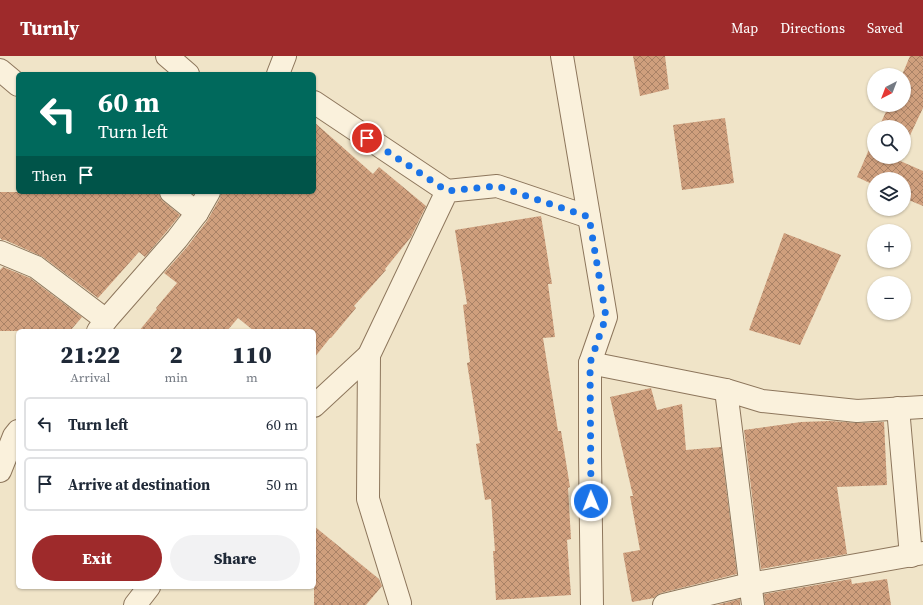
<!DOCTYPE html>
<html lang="en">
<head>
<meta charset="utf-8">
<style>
  body { margin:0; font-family:"Source Serif 4",serif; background:#f2f2f3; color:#1f2937; height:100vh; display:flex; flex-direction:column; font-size:15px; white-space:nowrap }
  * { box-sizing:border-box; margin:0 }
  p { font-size:13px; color:#747a83 }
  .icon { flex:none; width:22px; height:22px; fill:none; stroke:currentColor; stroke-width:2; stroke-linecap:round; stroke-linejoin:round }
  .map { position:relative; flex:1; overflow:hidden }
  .sheet { position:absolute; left:16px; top:273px; width:300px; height:260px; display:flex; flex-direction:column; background:#fff; border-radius:6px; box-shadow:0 1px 3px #0004 }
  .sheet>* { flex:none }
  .guide { position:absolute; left:16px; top:16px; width:300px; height:122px; border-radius:6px; box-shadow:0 1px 3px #0004; background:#00695c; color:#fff; overflow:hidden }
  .needle { width:26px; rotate:222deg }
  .controls { position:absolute; left:867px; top:12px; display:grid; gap:8px }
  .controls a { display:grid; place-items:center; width:44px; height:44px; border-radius:50%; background:#fff; box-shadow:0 1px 3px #0004; font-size:20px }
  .pin { position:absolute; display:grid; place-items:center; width:34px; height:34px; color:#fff; margin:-17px; border:2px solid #fff; border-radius:50%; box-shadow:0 1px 4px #0007 }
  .me { position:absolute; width:44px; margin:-22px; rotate:359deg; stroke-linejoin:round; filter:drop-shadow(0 0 3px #0008) }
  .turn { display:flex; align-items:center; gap:14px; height:84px; padding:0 16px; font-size:18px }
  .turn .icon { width:52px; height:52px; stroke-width:2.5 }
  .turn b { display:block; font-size:28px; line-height:34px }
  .then { display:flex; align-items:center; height:38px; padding:0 16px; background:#0003; gap:8px; font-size:15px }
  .eta { display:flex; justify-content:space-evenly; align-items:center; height:68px; text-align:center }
  .eta b { font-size:24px; font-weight:800; line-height:28px }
  .primary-button { display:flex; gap:8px; margin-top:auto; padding:8px 16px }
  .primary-button a { flex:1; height:46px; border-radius:24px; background:#9e2a2b; color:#fff; font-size:16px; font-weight:800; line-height:46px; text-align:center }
  .primary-button a+a { background:#f2f2f3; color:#1f2937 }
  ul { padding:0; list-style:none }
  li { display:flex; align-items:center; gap:12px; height:54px; margin:0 8px 6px; padding:0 8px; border:2px solid #e0e1e3; border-radius:6px }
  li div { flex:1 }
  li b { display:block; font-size:15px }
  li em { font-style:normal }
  header { display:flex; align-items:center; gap:24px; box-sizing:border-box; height:56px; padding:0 20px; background:#9e2a2b; color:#fff }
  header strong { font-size:19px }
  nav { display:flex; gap:22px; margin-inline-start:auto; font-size:14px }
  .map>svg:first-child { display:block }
</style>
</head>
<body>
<header>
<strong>Turnly</strong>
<nav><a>Map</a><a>Directions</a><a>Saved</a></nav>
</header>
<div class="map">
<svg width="923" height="549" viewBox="0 0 923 549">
  <defs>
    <pattern id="building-cross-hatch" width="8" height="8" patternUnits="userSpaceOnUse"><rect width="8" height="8" fill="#cf9f7d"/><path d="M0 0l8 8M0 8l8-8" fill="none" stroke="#a98266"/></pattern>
  </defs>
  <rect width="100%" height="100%" fill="#f0e4c8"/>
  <g fill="url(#building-cross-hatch)">
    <path d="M 633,0 L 665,0 L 669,33 L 640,40 Z"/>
    <path d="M 910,0 L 923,0 L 923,52 L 904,92 L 904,71 L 879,71 L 889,49 L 904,49 L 904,19 L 902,19 Z"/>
    <path d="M 725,62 L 734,127 L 682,134 L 673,69 Z"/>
    <path d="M 314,66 L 373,118 L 379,111 L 426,150 L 411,181 L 385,213 L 386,214 L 354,250 L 356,252 L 331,282 L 330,282 L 314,302 L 314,275 L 254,275 L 238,262 L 227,275 L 139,275 L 157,253 L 156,252 L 177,227 L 164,217 L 187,191 L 207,165 L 220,142 L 221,136 L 314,136 Z"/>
    <path d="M 874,82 L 874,101 L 900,101 L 898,104 L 923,115 L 923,150 L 904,142 L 904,123 L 874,123 L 874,129 L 857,121 Z"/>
    <path d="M 0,136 L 159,136 L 160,141 L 163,145 L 180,159 L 167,175 L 145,201 L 139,196 L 98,242 L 43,201 L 5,184 L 2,184 L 0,182 Z"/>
    <path d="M 541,160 L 552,228 L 548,228 L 555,281 L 543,282 L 558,375 L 561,375 L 570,431 L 568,432 L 571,483 L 567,484 L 571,539 L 496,544 L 493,495 L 495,495 L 491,443 L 485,444 L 476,388 L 480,387 L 467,307 L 470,306 L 463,249 L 467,248 L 455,174 Z"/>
    <path d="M 784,177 L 841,199 L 800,289 L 749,274 Z"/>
    <path d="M 3,211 L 30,222 L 82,261 L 70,275 L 0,275 L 0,214 Z"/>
    <path d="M 651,332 L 657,354 L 682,348 L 686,394 L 721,391 L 737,518 L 661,537 L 656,540 L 654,542 L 632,546 L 623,497 L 640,494 L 630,440 L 633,440 L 610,341 Z"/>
    <path d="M 830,365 L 858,367 L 884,366 L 887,429 L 837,431 L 847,498 L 761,513 L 744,374 L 801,366 Z"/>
    <path d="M 314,470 L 379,523 L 382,530 L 366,549 L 314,549 Z"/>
    <path d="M 851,523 L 852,528 L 887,523 L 891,549 L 765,549 L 764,538 Z"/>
    <path d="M 740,543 L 740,549 L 717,549 Z"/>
  </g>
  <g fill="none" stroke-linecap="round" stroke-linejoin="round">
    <defs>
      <g id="minor">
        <path d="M 167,0 L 188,18"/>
        <path d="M 0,14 L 18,29"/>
        <path d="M 278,18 L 285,0"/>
        <path d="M 314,46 L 447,135"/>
        <path d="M 171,136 L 197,157"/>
        <path d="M 0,196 L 36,211 L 106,264"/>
        <path d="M 98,275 L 106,264 L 177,183 L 197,157 L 209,136"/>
        <path d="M 369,299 L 368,443 L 400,547"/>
        <path d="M 590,307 L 726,334 L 762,345 L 857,355 L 923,351"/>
        <path d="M 726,334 L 753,549"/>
        <path d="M 314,350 L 369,299 L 447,135 L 497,130 L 589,161"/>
        <path d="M 898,352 L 911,500"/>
        <path d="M 0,415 L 14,380 L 18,375"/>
        <path d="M 135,549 L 149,531"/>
        <path d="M 664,549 L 750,528 L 923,497"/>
      </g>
      <path id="tertiary" d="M 562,0 L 606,261 L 590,307 L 590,401 L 592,549"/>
    </defs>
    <use href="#minor" stroke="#8d765c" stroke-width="24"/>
    <use href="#tertiary" stroke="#8d765c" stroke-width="24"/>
    <use href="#minor" stroke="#faf1dc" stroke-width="22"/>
    <use href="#tertiary" stroke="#faf1dc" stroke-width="22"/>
  </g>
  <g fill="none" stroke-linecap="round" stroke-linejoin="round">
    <path stroke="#1a73e8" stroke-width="7" stroke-dasharray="0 12.6" d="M 367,82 L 447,135 L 497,130 L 589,161 L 606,261 L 590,307 L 591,445"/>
  </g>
</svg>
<div class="controls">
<a><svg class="needle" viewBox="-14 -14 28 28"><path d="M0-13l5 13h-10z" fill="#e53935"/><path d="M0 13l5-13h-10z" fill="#747a83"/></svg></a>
<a><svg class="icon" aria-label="search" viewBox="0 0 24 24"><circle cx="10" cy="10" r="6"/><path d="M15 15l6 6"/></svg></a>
<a><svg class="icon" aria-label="layers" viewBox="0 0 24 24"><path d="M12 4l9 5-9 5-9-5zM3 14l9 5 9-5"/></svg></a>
<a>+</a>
<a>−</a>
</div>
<div class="pin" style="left:367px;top:82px;background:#d93025"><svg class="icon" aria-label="arrive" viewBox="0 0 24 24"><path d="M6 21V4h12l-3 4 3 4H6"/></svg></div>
<svg class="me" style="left:591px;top:445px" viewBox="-20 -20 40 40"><circle r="17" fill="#1a73e8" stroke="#fff" stroke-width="3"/><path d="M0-11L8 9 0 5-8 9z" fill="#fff"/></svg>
<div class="guide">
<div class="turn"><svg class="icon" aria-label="left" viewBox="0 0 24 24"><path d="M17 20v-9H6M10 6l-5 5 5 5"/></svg><div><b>60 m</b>Turn left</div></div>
<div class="then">Then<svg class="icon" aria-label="arrive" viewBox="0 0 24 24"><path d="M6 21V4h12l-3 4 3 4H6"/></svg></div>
</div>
<section class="sheet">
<div class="eta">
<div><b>21:22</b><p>Arrival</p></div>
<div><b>2</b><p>min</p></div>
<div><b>110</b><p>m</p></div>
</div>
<ul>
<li><svg class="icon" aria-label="left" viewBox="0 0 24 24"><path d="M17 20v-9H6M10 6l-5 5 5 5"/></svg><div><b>Turn left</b></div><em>60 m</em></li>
<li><svg class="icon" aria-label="arrive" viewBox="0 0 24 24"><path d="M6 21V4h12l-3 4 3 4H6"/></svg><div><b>Arrive at destination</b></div><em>50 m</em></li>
</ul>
<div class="primary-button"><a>Exit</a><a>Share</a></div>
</section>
</div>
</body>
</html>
